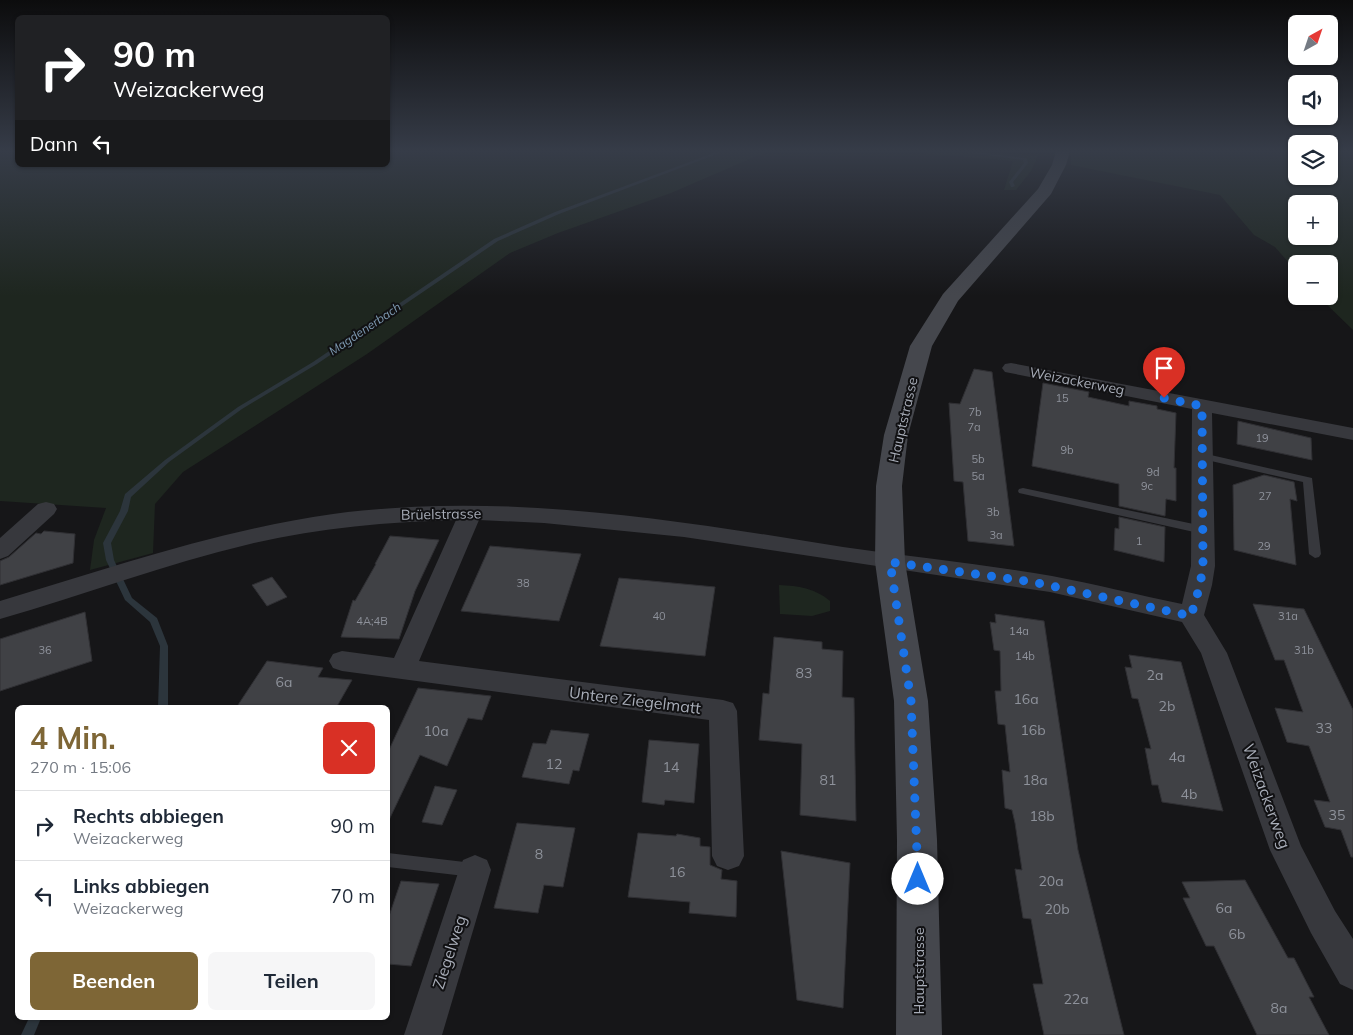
<!DOCTYPE html>
<html lang="de">
<head>
<meta charset="utf-8">
<style>
  body { margin:0; font-family:Mulish,sans-serif; background:#f6f6f7; color:#1f2937; height:100vh; display:flex; flex-direction:column; font-size:19px; white-space:nowrap }
  * { box-sizing:border-box; margin:0 }
  p { font-size:16px; color:#747a83 }
  .icon { flex:none; width:28px; height:28px; fill:none; stroke:currentColor; stroke-width:2; stroke-linecap:round; stroke-linejoin:round }
  .map { position:relative; flex:1; overflow:hidden }
  .details { position:absolute; left:15px; top:705px; width:375px; height:315px; display:flex; flex-direction:column; background:#fff; border-radius:8px; box-shadow:0 1px 4px #0004 }
  .details>* { flex:none }
  .top-card { position:absolute; left:15px; top:15px; width:375px; height:152px; border-radius:8px; box-shadow:0 1px 4px #0004; background:#202124; color:#fff; overflow:hidden }
  .needle { width:32px; rotate:40deg }
  .fabs { position:absolute; left:1288px; top:15px; display:grid; gap:10px }
  .fabs a { display:grid; place-items:center; width:50px; height:50px; border-radius:8px; background:#fff; box-shadow:0 1px 4px #0004; font-size:25px }
  .pin { position:absolute; display:grid; place-items:center; width:42px; height:42px; color:#fff; margin:-51px -21px; border-radius:50% 50% 50% 0; rotate:-45deg; box-shadow:0 0 5px #0007 }
  .pin .icon { rotate:45deg }
  .me { position:absolute; width:55px; margin:-28px; rotate:0deg; stroke-linejoin:round; filter:drop-shadow(0 0 4px #0008) }
  .turn { display:flex; align-items:center; gap:18px; height:105px; padding:0 15px; font-size:22px }
  .turn .icon { width:65px; height:65px; stroke-width:2.5 }
  .turn b { display:block; font-size:35px; line-height:42px }
  .then { display:flex; align-items:center; height:48px; padding:0 15px; background:#0003; gap:10px; font-size:19px }
  .round { display:grid; place-items:center; flex:none; width:52px; height:52px; border-radius:8px; background:#f6f6f7 }
  .headline { display:flex; align-items:center; justify-content:space-between; height:85px; padding:0 15px }
  h1 { font-size:30px; font-weight:700; line-height:38px; color:#7e6636 }
  .action { display:flex; gap:10px; margin-top:auto; padding:10px 15px }
  .action a { flex:1; height:58px; border-radius:8px; background:#7e6636; color:#fff; font-size:20px; font-weight:700; line-height:58px; text-align:center }
  .action a+a { background:#f6f6f7; color:#1f2937 }
  ul { padding:0; list-style:none }
  li { display:flex; align-items:center; gap:15px; height:70px; padding:0 15px; border-top:1px solid #e0e1e3 }
  li div { flex:1 }
  li b { display:block; font-size:19px }
  li em { font-style:normal }
  .map>svg:first-child { display:block }
</style>
</head>
<body>
<div class="map">
<svg width="1353" height="1035" viewBox="0 0 1353 1035">
  <rect width="100%" height="100%" fill="#161618"/>
  <g fill="#1e261f" fill-rule="evenodd">
    <path d="M 0,151 L 17,151 L 18,165 L 388,165 L 388,151 L 768,151 L 671,193 L 558,233 L 510,253 L 367,354 L 183,472 L 155,504 L 153,553 L 90,570 L 94,540 L 106,508 L 0,501 Z"/>
    <path d="M 898,151 L 978,151 L 1038,156 L 1031,171 L 1016,190 L 1004,190 L 1013,161 Z"/>
    <path d="M 1071,151 L 1296,151 L 1296,176 L 1329,176 L 1329,151 L 1353,151 L 1353,330 L 1318,296 L 1329,296 L 1329,264 L 1296,264 L 1296,271 L 1275,247 L 1254,235 L 1220,195 L 1071,165 ZM 1296,204 L 1329,204 L 1329,236 L 1296,236 Z"/>
    <path d="M 779,585 C 799,586 814,588 830,601 L 830,611 L 812,616 L 780,614 Z"/>
  </g>
  <g fill="none" stroke-linecap="round" stroke-linejoin="round">
    <g fill="#2c353c" fill-rule="evenodd">
      <path d="M 719,151 L 725,151 L 559,214 L 498,241 L 317,364 L 242,409 L 169,462 L 131,497 L 128,511 L 111,543 L 114,560 L 132,598 L 157,618 L 168,646 L 168,708 L 158,708 L 160,646 L 150,622 L 125,600 L 106,560 L 103,543 L 120,511 L 125,494 L 165,460 L 238,407 L 313,362 L 494,239 L 555,212 Z"/>
      <path d="M 956,151 L 969,151 L 1025,158 L 1027,159 L 1028,163 L 1013,182 L 1015,186 L 1013,187 L 1011,187 L 1009,182 L 1024,163 L 1023,160 Z"/>
      <path d="M 29,1018 L 41,1018 L 34,1035 L 21,1035 Z"/>
    </g>
  </g>
  <g fill="#404145" stroke="#303034">
    <path d="M 974,369 L 992,372 L 1014,546 L 968,541 L 963,482 L 954,481 L 949,403 L 960,404 Z"/>
    <path d="M 1043,383 L 1089,392 L 1088,397 L 1129,406 L 1129,401 L 1157,406 L 1157,409 L 1176,413 L 1174,468 L 1176,468 L 1176,501 L 1166,499 L 1165,516 L 1119,506 L 1119,484 L 1032,466 Z"/>
    <path d="M 1238,421 L 1311,438 L 1312,460 L 1237,444 Z"/>
    <path d="M 1264,475 L 1294,482 L 1297,501 L 1290,499 L 1296,565 L 1234,550 L 1233,485 Z"/>
    <path d="M 1119,517 L 1165,527 L 1164,562 L 1114,550 L 1115,528 L 1119,529 Z"/>
    <path d="M 44,531 L 75,534 L 73,563 L 0,585 L 0,561 L 9,557 L 36,533 L 41,534 Z"/>
    <path d="M 390,536 L 439,540 L 415,591 L 399,639 L 341,637 L 353,600 L 355,601 L 376,564 L 375,564 Z"/>
    <path d="M 490,546 L 581,554 L 559,621 L 461,611 Z"/>
    <path d="M 272,577 L 287,597 L 267,606 L 252,585 Z"/>
    <path d="M 619,578 L 715,587 L 705,656 L 600,646 Z"/>
    <path d="M 1253,604 L 1304,609 L 1353,710 L 1353,857 L 1351,857 L 1341,830 L 1325,827 L 1314,800 L 1330,802 L 1309,746 L 1287,742 L 1275,708 L 1303,712 L 1284,660 L 1275,660 Z"/>
    <path d="M 85,612 L 92,661 L 0,691 L 0,639 Z"/>
    <path d="M 995,614 L 1044,621 L 1078,850 L 1124,1035 L 1044,1035 L 1033,984 L 1043,984 L 1031,919 L 1023,918 L 1015,869 L 1022,870 L 1015,823 L 1012,810 L 1005,808 L 1002,770 L 1010,772 L 1005,725 L 998,724 L 995,691 L 1001,691 L 1000,651 L 994,650 L 990,622 L 996,623 Z"/>
    <path d="M 774,637 L 822,642 L 822,649 L 843,651 L 842,697 L 854,698 L 856,821 L 800,815 L 802,744 L 759,740 L 763,693 L 769,694 Z"/>
    <path d="M 1129,655 L 1181,662 L 1223,811 L 1162,802 L 1158,785 L 1152,785 L 1145,748 L 1151,749 L 1138,699 L 1132,698 L 1125,667 L 1132,668 Z"/>
    <path d="M 267,661 L 323,668 L 318,677 L 352,680 L 336,708 L 236,708 Z"/>
    <path d="M 418,688 L 491,696 L 482,720 L 468,718 L 447,766 L 420,755 L 388,822 L 388,752 Z"/>
    <path d="M 551,730 L 589,734 L 579,771 L 573,770 L 569,784 L 522,777 L 533,743 L 546,744 Z"/>
    <path d="M 649,740 L 699,744 L 694,803 L 665,800 L 664,805 L 642,802 Z"/>
    <path d="M 435,786 L 457,790 L 442,825 L 422,822 Z"/>
    <path d="M 517,823 L 575,828 L 563,887 L 544,885 L 538,913 L 494,908 Z"/>
    <path d="M 638,833 L 676,836 L 677,834 L 700,838 L 700,846 L 710,847 L 710,865 L 722,870 L 721,879 L 737,881 L 736,917 L 689,913 L 690,902 L 628,897 Z"/>
    <path d="M 781,851 L 850,863 L 843,1008 L 797,1000 Z"/>
    <path d="M 1245,880 L 1288,958 L 1294,958 L 1314,997 L 1309,997 L 1329,1035 L 1257,1035 L 1214,946 L 1206,946 L 1183,898 L 1190,898 L 1182,882 Z"/>
    <path d="M 401,881 L 439,884 L 411,966 L 388,964 L 388,919 Z"/>
  </g>
  <g fill="none" stroke-linecap="round" stroke-linejoin="round">
    <g fill="#37383d" fill-rule="evenodd">
      <path d="M 1202,453 L 1312,478 L 1321,554 L 1319,557 L 1315,558 L 1309,554 L 1303,482 L 1198,458 L 1197,456 L 1198,454 Z"/>
      <path d="M 1023,488 L 1203,526 L 1209,530 L 1203,534 L 1019,493 L 1018,491 L 1019,489 Z"/>
      <path d="M 388,853 L 473,863 L 479,865 L 481,870 L 479,875 L 473,877 L 388,867 Z"/>
    </g>
    <g fill="#37383d" fill-rule="evenodd">
      <path d="M 1011,363 L 1353,428 L 1353,440 L 1212,413 L 1215,566 L 1212,585 L 1204,615 L 1227,653 L 1301,846 L 1335,911 L 1353,939 L 1353,990 L 1340,984 L 1311,933 L 1270,850 L 1201,653 L 1182,622 L 1050,592 L 684,537 L 544,523 L 479,520 L 419,661 L 723,700 L 733,703 L 737,711 L 744,856 L 739,866 L 728,870 L 717,866 L 712,856 L 709,720 L 342,671 L 333,668 L 329,661 L 333,654 L 342,651 L 394,658 L 456,520 C 387,522 318,528 250,544 C 165,564 84,595 0,619 L 0,601 C 110,568 219,530 333,514 C 502,491 675,520 843,547 C 912,557 983,564 1052,576 C 1095,584 1138,595 1182,604 L 1191,566 L 1192,409 L 1005,372 L 1002,368 L 1005,364 Z"/>
      <path d="M 46,502 L 54,504 L 57,509 L 54,514 L 8,556 L 0,559 L 0,538 L 38,504 Z"/>
      <path d="M 475,855 L 487,860 L 491,870 L 442,1035 L 404,1035 L 459,870 L 463,860 Z"/>
    </g>
    <path fill="#45474d" fill-rule="evenodd" d="M 1056,151 L 1070,151 L 1066,165 L 1051,194 L 958,301 L 932,346 L 908,435 L 902,486 L 905,562 L 928,701 L 937,840 L 942,1035 L 896,1035 L 897,840 L 894,701 L 875,562 L 876,486 L 884,435 L 910,346 L 943,294 L 1038,189 L 1052,165 Z"/>
  </g>
  <linearGradient id="sky" x2="0" y2="1"><stop stop-color="#0c0c0d"/><stop offset="0.51" stop-color="#363c48"/><stop offset="1" stop-color="#363c48" stop-opacity="0"/></linearGradient>
  <rect width="1353" height="296" fill="url(#sky)"/>
  <g fill="none" stroke-linecap="round" stroke-linejoin="round">
    <path stroke="#1a73e8" stroke-width="9" stroke-dasharray="0 16.2" d="M 918,879 L 911,701 L 890,562 L 1033,582 L 1191,616 L 1200,585 L 1203,566 L 1202,406 L 1164,398"/>
  </g>
  <g text-anchor="middle" stroke-width="4" stroke-linejoin="round" paint-order="stroke">
    <g font-size="11" fill="#8e929b">
      <text x="1062" y="402">15</text>
      <text x="975" y="416">7b</text>
      <text x="974" y="431">7a</text>
      <text x="1262" y="442">19</text>
      <text x="1067" y="454">9b</text>
      <text x="978" y="463">5b</text>
      <text x="1153" y="476">9d</text>
      <text x="978" y="480">5a</text>
      <text x="1147" y="490">9c</text>
      <text x="1265" y="500">27</text>
      <text x="993" y="516">3b</text>
      <text x="996" y="539">3a</text>
      <text x="1139" y="545">1</text>
      <text x="1264" y="550">29</text>
      <text x="523" y="587">38</text>
      <text x="659" y="620">40</text>
      <text x="1288" y="620">31a</text>
      <text x="372" y="625">4A;4B</text>
      <text x="1019" y="635">14a</text>
      <text x="45" y="654">36</text>
      <text x="1304" y="654">31b</text>
      <text x="1025" y="660">14b</text>
    </g>
    <g font-size="12" font-style="italic" fill="#7f9bb3" stroke="#111113">
      <text transform="translate(365 329) rotate(-34)" y="4">Magdenerbach</text>
    </g>
    <g font-size="14" fill="#a8adb8" stroke="#111113">
      <text transform="translate(1077 381) rotate(11)" y="5">Weizackerweg</text>
      <text transform="translate(903 420) rotate(-77)" y="5">Hauptstrasse</text>
      <text transform="translate(441 514) rotate(-1)" y="5">Brüelstrasse</text>
      <text transform="translate(919 971) rotate(-90)" y="5">Hauptstrasse</text>
    </g>
    <g font-size="14" fill="#8e929b">
      <text x="804" y="678">83</text>
      <text x="1155" y="680">2a</text>
      <text x="284" y="687">6a</text>
      <text x="1026" y="704">16a</text>
      <text x="1167" y="711">2b</text>
      <text x="1324" y="733">33</text>
      <text x="1033" y="735">16b</text>
      <text x="436" y="736">10a</text>
      <text x="1177" y="762">4a</text>
      <text x="554" y="769">12</text>
      <text x="671" y="772">14</text>
      <text x="828" y="785">81</text>
      <text x="1035" y="785">18a</text>
      <text x="1189" y="799">4b</text>
      <text x="1337" y="820">35</text>
      <text x="1042" y="821">18b</text>
      <text x="539" y="859">8</text>
      <text x="677" y="877">16</text>
      <text x="1051" y="886">20a</text>
      <text x="1224" y="913">6a</text>
      <text x="1057" y="914">20b</text>
      <text x="1237" y="939">6b</text>
      <text x="1076" y="1004">22a</text>
      <text x="1279" y="1013">8a</text>
    </g>
    <g font-size="16" fill="#a8adb8" stroke="#111113">
      <text transform="translate(635 700) rotate(7)" y="6">Untere Ziegelmatt</text>
      <text transform="translate(1267 796) rotate(70)" y="6">Weizackerweg</text>
      <text transform="translate(449 952) rotate(-72)" y="6">Ziegelweg</text>
    </g>
  </g>
</svg>
<div class="fabs">
<a><svg class="needle" viewBox="-14 -14 28 28"><path d="M0-13l5 13h-10z" fill="#e53935"/><path d="M0 13l5-13h-10z" fill="#747a83"/></svg></a>
<a><svg class="icon" aria-label="sound" viewBox="0 0 24 24"><path d="M4 9h4l5-4v14l-5-4H4zM17 9q2 3 0 6"/></svg></a>
<a><svg class="icon" aria-label="layers" viewBox="0 0 24 24"><path d="M12 4l9 5-9 5-9-5zM3 14l9 5 9-5"/></svg></a>
<a>+</a>
<a>−</a>
</div>
<div class="pin" style="left:1164px;top:398px;background:#d93025"><svg class="icon" aria-label="arrive" viewBox="0 0 24 24"><path d="M6 21V4h12l-3 4 3 4H6"/></svg></div>
<svg class="me" style="left:918px;top:879px" viewBox="-20 -20 40 40"><circle r="19" fill="#fff"/><path d="M0-13L10 11 0 6-10 11z" fill="#1a73e8"/></svg>
<div class="top-card">
<div class="turn"><svg class="icon" aria-label="right" viewBox="0 0 24 24"><path d="M7 20v-9h11M14 6l5 5-5 5"/></svg><div><b>90 m</b>Weizackerweg</div></div>
<div class="then">Dann<svg class="icon" aria-label="left" viewBox="0 0 24 24"><path d="M17 20v-9H6M10 6l-5 5 5 5"/></svg></div>
</div>
<section class="details">
<div class="headline"><div><h1>4 Min.</h1><p>270 m · 15:06</p></div><a class="round" style="background:#d93025;color:#fff"><svg class="icon" aria-label="close" viewBox="0 0 24 24"><path d="M6 6l12 12M18 6L6 18"/></svg></a></div>
<ul>
<li><svg class="icon" aria-label="right" viewBox="0 0 24 24"><path d="M7 20v-9h11M14 6l5 5-5 5"/></svg><div><b>Rechts abbiegen</b><p>Weizackerweg</p></div><em>90 m</em></li>
<li><svg class="icon" aria-label="left" viewBox="0 0 24 24"><path d="M17 20v-9H6M10 6l-5 5 5 5"/></svg><div><b>Links abbiegen</b><p>Weizackerweg</p></div><em>70 m</em></li>
</ul>
<div class="action"><a>Beenden</a><a>Teilen</a></div>
</section>
</div>
</body>
</html>
